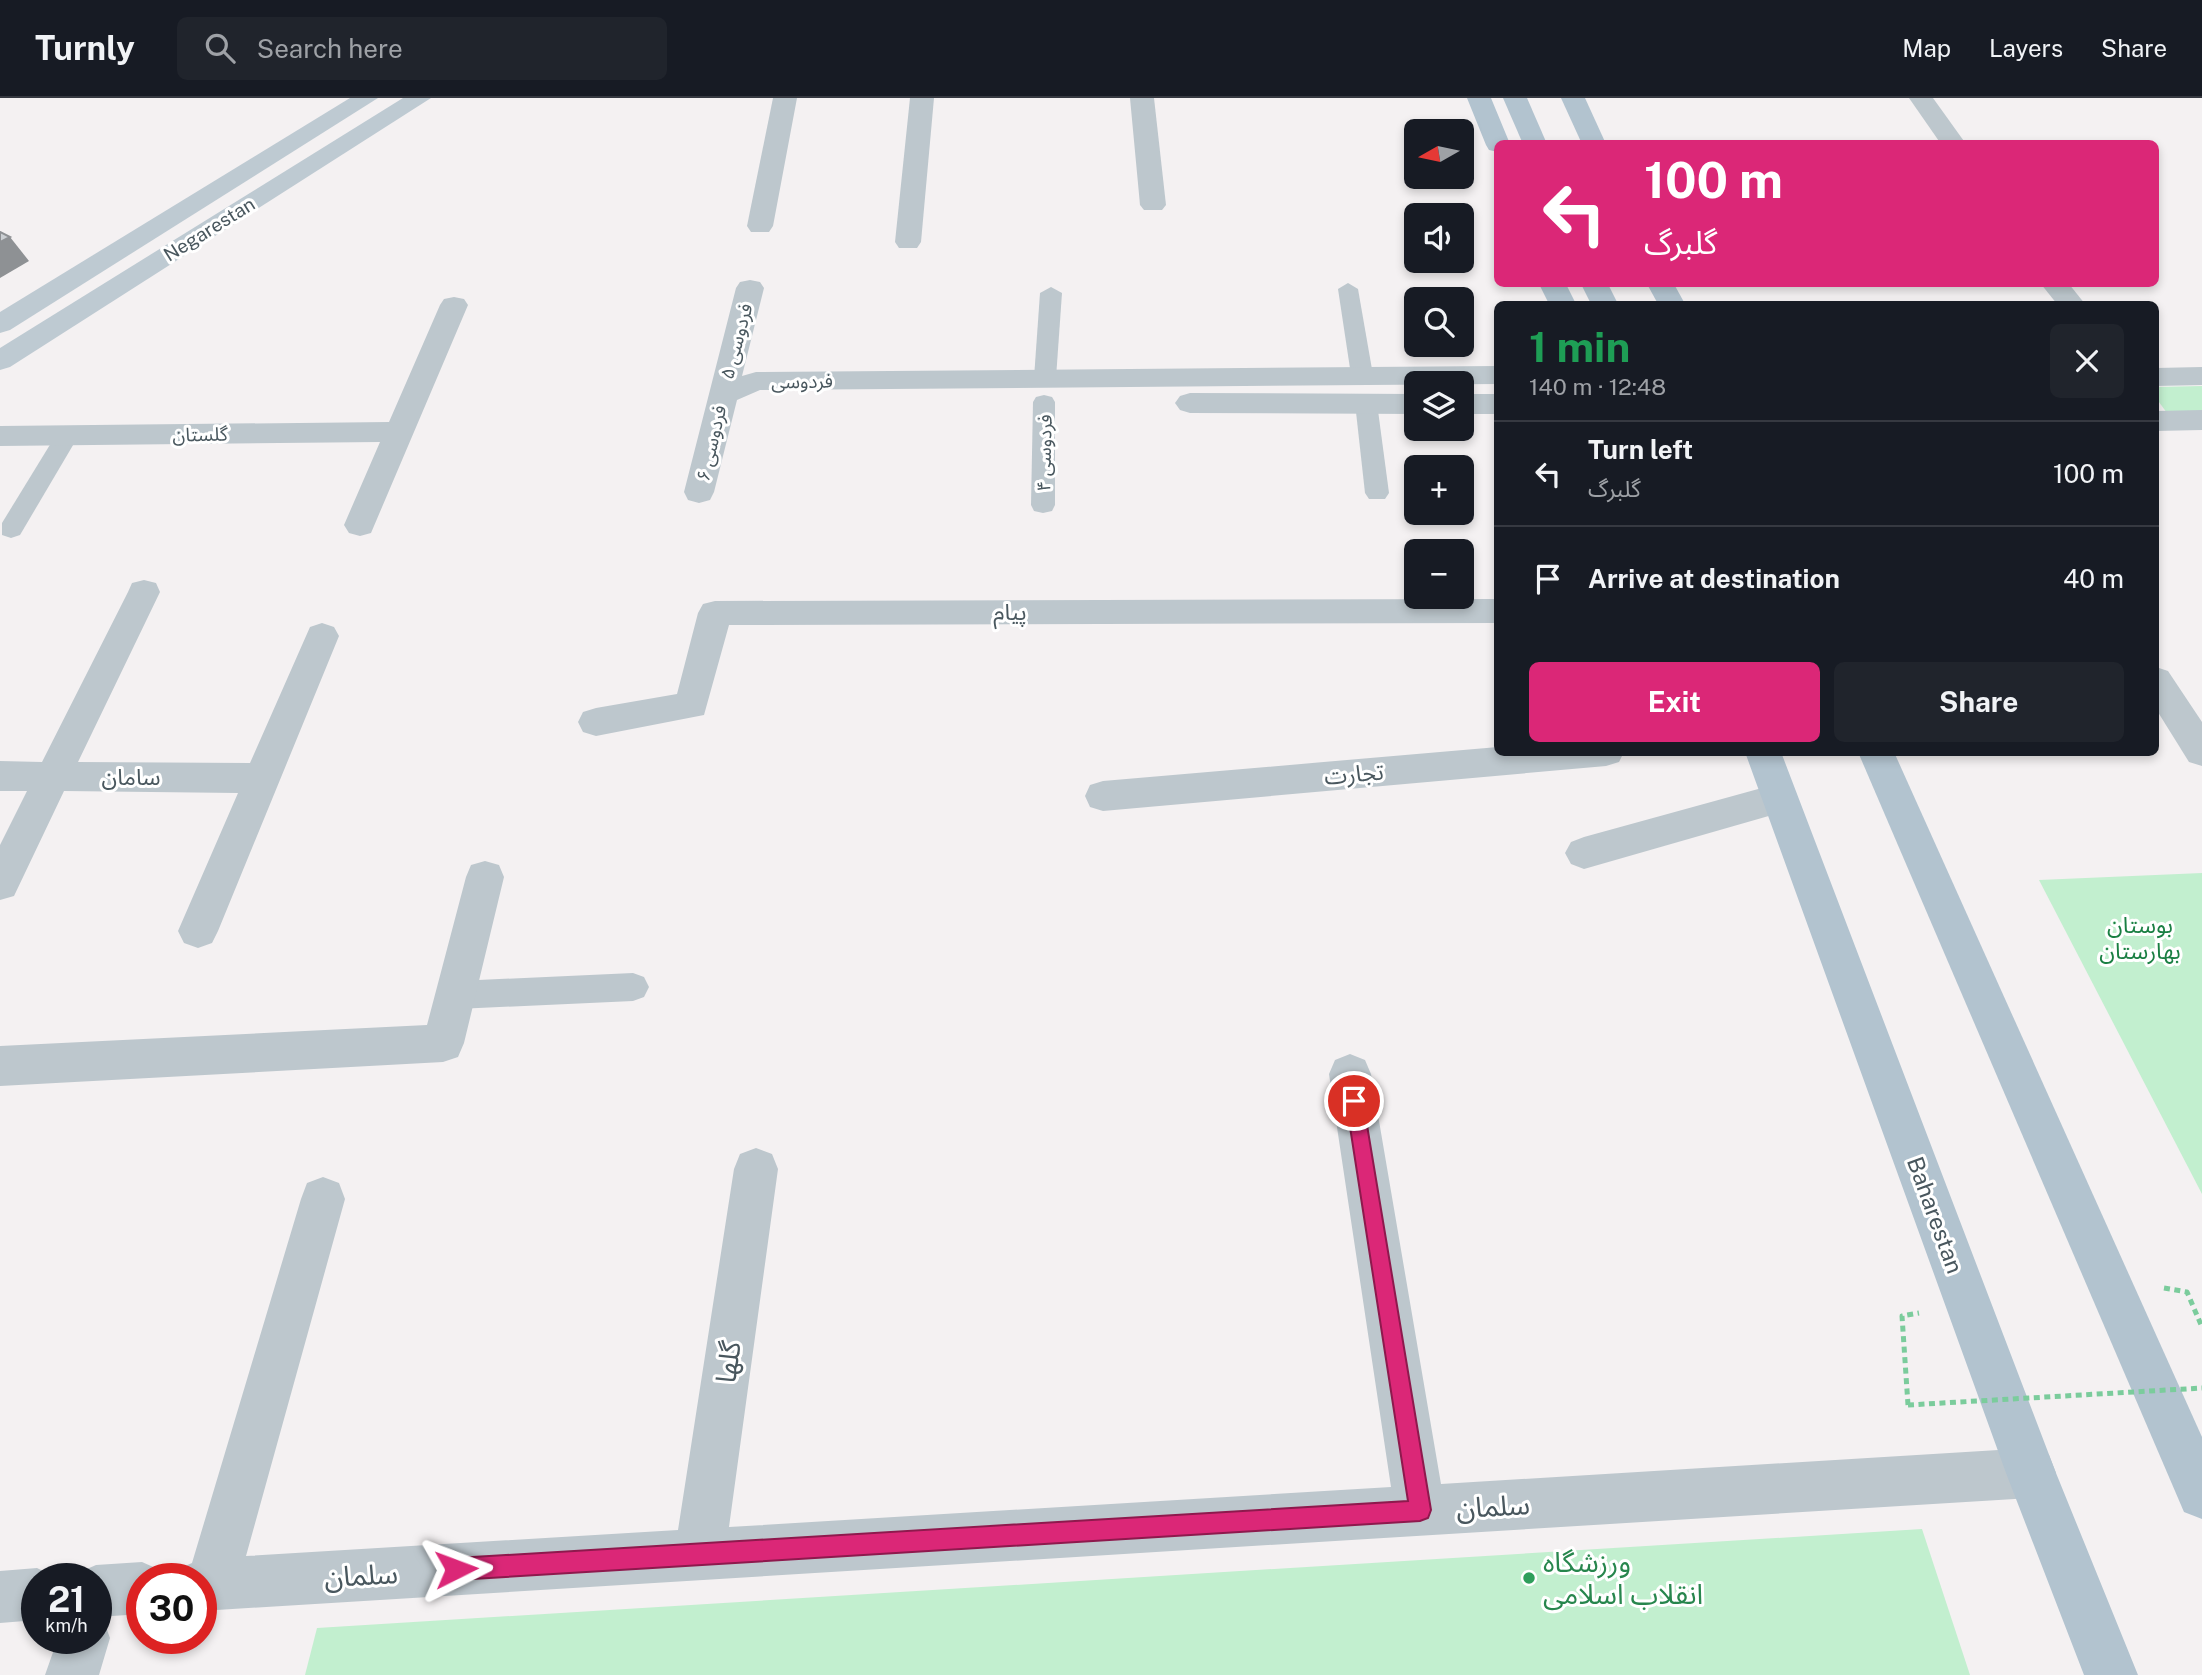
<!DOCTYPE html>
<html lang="en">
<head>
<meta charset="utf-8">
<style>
  body { margin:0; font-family:"Public Sans","Noto Sans Arabic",sans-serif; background:#20242c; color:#f1f3f6; height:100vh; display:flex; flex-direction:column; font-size:26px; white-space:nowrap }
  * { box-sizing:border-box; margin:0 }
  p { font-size:23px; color:#9ea1a6 }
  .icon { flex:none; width:38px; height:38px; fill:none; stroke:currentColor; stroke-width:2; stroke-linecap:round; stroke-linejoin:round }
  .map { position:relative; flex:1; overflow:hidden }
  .side { position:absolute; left:1494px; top:203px; width:665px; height:455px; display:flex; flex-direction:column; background:#171b24; border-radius:10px; box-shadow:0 4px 10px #0003 }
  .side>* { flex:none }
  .banner { position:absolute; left:1494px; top:42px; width:665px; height:147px; border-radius:10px; box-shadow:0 4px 10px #0003; background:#db2777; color:#fff; overflow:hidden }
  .needle { width:46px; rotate:261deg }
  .tools { position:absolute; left:1404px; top:21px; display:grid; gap:14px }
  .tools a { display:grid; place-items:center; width:70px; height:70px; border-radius:10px; background:#171b24; box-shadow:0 4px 10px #0003; font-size:35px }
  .speed { position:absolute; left:21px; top:1465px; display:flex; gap:14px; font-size:35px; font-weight:700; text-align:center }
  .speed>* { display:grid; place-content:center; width:91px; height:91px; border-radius:50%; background:#171b24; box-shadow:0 4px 10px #0003; line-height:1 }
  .speed small { font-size:18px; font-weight:400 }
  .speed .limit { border:10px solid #d22; background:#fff; color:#111 }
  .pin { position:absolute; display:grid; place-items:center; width:60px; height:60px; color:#fff; margin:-30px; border:4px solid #fff; border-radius:50%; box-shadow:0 2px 7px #0007 }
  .me { position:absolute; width:77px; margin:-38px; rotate:87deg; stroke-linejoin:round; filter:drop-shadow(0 0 5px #0008) }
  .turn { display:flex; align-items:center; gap:24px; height:147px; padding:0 35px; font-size:32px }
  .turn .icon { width:91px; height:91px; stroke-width:2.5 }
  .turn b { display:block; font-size:49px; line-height:60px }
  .round { display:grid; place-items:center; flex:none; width:74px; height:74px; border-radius:10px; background:#20242c }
  .overview { display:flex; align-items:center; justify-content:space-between; height:119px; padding:0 35px }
  h1 { font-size:42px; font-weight:700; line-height:52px; color:#1e9e55 }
  .button { display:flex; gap:14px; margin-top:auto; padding:14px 35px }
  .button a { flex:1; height:80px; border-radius:10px; background:#db2777; color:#fff; font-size:28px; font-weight:700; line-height:80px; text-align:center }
  .button a+a { background:#20242c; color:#f1f3f6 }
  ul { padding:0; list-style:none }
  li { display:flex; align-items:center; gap:21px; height:105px; padding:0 35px; border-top:2px solid #363941 }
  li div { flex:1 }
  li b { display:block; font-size:26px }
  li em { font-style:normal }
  header { display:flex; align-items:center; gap:42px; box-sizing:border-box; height:98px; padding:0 35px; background:#171b24; border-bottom:2px solid #363941 }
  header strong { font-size:33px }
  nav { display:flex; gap:38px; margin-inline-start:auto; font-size:24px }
  .search { width:490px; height:63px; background:#20242c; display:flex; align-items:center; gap:18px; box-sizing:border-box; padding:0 24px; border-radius:10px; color:#9ea1a6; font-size:26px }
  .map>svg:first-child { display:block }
</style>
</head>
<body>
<header>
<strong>Turnly</strong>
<div class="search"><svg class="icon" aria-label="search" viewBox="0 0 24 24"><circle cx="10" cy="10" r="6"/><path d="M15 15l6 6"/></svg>Search here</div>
<nav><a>Map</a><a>Layers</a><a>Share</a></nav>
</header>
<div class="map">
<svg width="2202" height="1577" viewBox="0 0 2202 1577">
  <rect width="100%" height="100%" fill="#f4f1f2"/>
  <g fill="#c2efcf">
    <path d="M 2202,288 L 2202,314 L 2167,315 L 2156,300 L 2156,289 Z"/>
    <path d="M 2202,775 L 2202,1096 L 2039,782 Z"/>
    <path d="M 1922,1431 L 1970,1577 L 305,1577 L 317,1530 Z"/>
  </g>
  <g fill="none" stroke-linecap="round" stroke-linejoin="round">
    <g stroke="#7bcc9c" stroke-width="5" stroke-dasharray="6 4.5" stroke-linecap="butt">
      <path d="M 2164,1190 L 2187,1194 L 2202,1229"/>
      <path d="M 1908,1307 L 1902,1218 L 1919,1215"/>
    </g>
    <g fill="#bdc7cd" fill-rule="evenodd">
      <path d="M 1348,185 L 1358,191 L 1373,277 L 1370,282 L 1354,282 L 1351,277 L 1338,191 Z"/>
      <path d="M 1051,189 L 1062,195 L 1056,280 L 1053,285 L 1037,285 L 1034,280 L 1040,195 Z"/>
      <path d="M 1044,297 L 1052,299 L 1055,304 L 1055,407 L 1052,413 L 1043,415 L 1034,413 L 1031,407 L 1033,304 L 1036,299 Z"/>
      <path d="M 1366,298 L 1374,300 L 1377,305 L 1389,395 L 1385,401 L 1369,401 L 1365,395 L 1355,305 L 1358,300 Z"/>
      <path d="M 67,329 L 75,332 L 79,337 L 20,437 L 11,440 L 2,437 L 2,425 L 59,332 Z"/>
      <path d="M 633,875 L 644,879 L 649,889 L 644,899 L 633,903 L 457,911 L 446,907 L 441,897 L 446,887 L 457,883 Z"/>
    </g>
    <g fill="#bdc7cd" fill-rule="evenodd">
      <path d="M 773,0 L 797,0 L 773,128 L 769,134 L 751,134 L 747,128 Z"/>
      <path d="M 910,0 L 934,0 L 921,144 L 917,150 L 899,150 L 895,144 Z"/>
      <path d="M 1130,0 L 1154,0 L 1166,107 L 1162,112 L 1144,112 L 1140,107 Z"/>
      <path d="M 1909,0 L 1933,0 L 1966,46 L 1941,46 Z"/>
      <path d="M 750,182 L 760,184 L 764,190 L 742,278 L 756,274 L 1498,268 L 1498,286 L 760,292 L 737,302 L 714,394 L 710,402 L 699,405 L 688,402 L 684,394 L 736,190 L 740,184 Z"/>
      <path d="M 2041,186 L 2069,186 L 2085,206 L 2057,206 Z"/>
      <path d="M 454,199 L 464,201 L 468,207 L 371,435 L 360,438 L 349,435 L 344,427 L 380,344 L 0,348 L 0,328 L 389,324 L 440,207 L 444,201 Z"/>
      <path d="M 2202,269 L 2202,287 L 2156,288 L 2156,270 Z"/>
      <path d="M 1190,295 L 1416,296 L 1416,316 L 1190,315 L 1180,312 L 1175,305 L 1180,298 Z"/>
      <rect x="1461" y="296" width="37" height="20"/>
      <path d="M 2202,312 L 2202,332 L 2156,333 L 2156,313 Z"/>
      <path d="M 144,482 L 156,485 L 160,494 L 78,664 L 250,665 L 310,529 L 322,525 L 334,529 L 339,538 L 218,833 L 212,845 L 198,850 L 184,845 L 178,833 L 238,695 L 64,693 L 14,798 L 0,802 L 0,747 L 27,693 L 0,693 L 0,663 L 42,664 L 128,494 L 132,485 Z"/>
      <path d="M 1498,501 L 1498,525 L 729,527 L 704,617 L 596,638 L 583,634 L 578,624 L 583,614 L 596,610 L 677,596 L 698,515 L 703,506 L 715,503 Z"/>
      <path d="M 2156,569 L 2168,573 L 2202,624 L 2202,668 L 2189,664 L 2156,611 Z"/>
      <path d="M 1498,649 L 1498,654 L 1624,654 L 1619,664 L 1606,668 L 1103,713 L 1090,709 L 1085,698 L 1090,687 L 1103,683 Z"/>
      <path d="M 1780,685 L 1793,689 L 1798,700 L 1793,711 L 1584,771 L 1571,766 L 1565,755 L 1571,744 L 1584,739 Z"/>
      <path d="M 485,763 L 499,767 L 504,779 L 464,945 L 458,959 L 443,964 L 0,988 L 0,948 L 427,927 L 466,779 L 471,767 Z"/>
      <path d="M 1350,956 L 1365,962 L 1371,976 L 1441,1386 L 2031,1350 L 2049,1357 L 2056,1375 L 2049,1393 L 2031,1400 L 201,1513 L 201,1480 L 178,1480 L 183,1469 L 192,1465 L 301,1101 L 307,1085 L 323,1079 L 339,1085 L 345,1101 L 246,1458 L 678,1432 L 734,1071 L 740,1056 L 756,1050 L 772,1056 L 778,1071 L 729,1429 L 1391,1389 L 1329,976 L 1335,962 Z"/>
      <path d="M 142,1464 L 160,1472 L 164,1480 L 142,1480 L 142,1516 L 97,1519 L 103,1521 L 110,1540 L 99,1577 L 45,1577 L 58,1540 L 96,1540 L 96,1480 L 75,1480 L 78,1475 L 96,1467 Z"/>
      <path d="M 37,1470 L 57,1480 L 37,1480 L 37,1522 L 0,1525 L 0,1473 Z"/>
    </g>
    <g fill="#becad2" fill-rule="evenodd">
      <path d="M 350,0 L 378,0 L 10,232 L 0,235 L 0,214 Z"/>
      <path d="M 403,0 L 431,0 L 10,269 L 0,272 L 0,250 Z"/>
    </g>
    <g fill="#b2c3cf" fill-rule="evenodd">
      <path d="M 1467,0 L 1491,0 L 1510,46 L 1498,46 L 1498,54 L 1489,52 L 1486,47 Z"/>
      <path d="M 1503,0 L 1527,0 L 1547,46 L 1523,46 Z"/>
      <path d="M 1561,0 L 1585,0 L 1606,46 L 1582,46 Z"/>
      <path d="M 1539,186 L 1566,186 L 1576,206 L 1549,206 Z"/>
      <path d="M 1581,186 L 1608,186 L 1618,206 L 1591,206 Z"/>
      <path d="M 1647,186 L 1674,186 L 1685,206 L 1658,206 Z"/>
      <path d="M 1745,654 L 1781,654 L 2056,1375 L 2138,1577 L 2084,1577 L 2006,1375 Z"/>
      <path d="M 1858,654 L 1894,654 L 2202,1339 L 2202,1421 L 2184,1414 Z"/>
    </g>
    <path stroke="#7bcc9c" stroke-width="5" stroke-dasharray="6 4.5" stroke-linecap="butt" d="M 1908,1307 L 2202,1290"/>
  </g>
  <path fill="#8e9194" d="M 10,139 L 29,163 L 0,180 L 0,144 Z"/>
  <path fill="#cbcfd3" stroke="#8e9194" stroke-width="2" d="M 0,134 L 10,139 L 0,144 Z"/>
  <path fill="#db2777" stroke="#8e194d" stroke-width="2" d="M 1354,995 L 1361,998 L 1363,1003 L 1431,1412 L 1428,1420 L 1420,1423 L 456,1482 L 448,1479 L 445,1471 L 448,1464 L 456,1460 L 1408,1403 L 1346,1003 L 1348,998 Z"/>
  <circle fill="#2e9e5b" stroke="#fff" stroke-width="2.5" cx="1529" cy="1480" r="7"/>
  <g text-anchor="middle" stroke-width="6" stroke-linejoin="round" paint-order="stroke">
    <g font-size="19" fill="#49575e" stroke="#fff">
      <text transform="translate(209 131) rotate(-32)" y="7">Negarestan</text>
      <text transform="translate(736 243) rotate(-75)" y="7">فردوسی ۵</text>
      <text transform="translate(802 283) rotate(-1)" y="7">فردوسی</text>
      <text transform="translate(200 336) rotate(-1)" y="7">گلستان</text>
      <text transform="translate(711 345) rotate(-77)" y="7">فردوسی ۶</text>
      <text transform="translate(1044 355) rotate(-89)" y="7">فردوسی ۴</text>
    </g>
    <g font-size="23" fill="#49575e" stroke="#fff">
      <text x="1010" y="522">پیام</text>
      <text transform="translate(1354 676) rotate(-5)" y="8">تجارت</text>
      <text x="131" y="687">سامان</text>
      <text transform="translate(1935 1117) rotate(70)" y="8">Baharestan</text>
    </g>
    <g font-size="23" fill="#1a7f43" stroke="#fff">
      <text x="2140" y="835">بوستان<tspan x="2140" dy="26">بهارستان</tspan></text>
    </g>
    <g font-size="28" fill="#49575e" stroke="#fff">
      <text transform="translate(728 1264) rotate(-82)" y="10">گلها</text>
      <text transform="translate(1493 1408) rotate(-3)" y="10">سلمان</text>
      <text transform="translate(361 1477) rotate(-3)" y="10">سلمان</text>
    </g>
    <g font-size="28" fill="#27864d" stroke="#fff" text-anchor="start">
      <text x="1543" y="1474">ورزشگاه<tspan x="1543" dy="32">انقلاب اسلامی</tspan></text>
    </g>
  </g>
</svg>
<div class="tools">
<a><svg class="needle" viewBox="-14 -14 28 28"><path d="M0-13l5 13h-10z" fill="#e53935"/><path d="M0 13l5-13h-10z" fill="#9ea1a6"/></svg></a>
<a><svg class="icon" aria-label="sound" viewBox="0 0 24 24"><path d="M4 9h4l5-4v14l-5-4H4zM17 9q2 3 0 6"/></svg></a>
<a><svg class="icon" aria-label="search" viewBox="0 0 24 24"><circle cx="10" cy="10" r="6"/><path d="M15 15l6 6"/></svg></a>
<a><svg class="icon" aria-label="layers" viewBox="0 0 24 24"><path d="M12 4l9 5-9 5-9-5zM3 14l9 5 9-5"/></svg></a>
<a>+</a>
<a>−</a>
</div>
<div class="speed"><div>21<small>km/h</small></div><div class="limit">30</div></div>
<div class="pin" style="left:1354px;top:1003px;background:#d93025"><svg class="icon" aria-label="arrive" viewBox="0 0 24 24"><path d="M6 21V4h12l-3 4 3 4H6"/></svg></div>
<svg class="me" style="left:456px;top:1471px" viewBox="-20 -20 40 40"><path d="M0-17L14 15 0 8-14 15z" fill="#db2777" stroke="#fff" stroke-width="4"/></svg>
<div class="banner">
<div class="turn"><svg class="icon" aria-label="left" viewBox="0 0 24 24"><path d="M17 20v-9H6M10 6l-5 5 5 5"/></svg><div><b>100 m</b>گلبرگ</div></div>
</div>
<section class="side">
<div class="overview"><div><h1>1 min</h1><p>140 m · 12:48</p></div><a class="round"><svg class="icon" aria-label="close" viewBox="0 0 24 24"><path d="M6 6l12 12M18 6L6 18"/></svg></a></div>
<ul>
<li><svg class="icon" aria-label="left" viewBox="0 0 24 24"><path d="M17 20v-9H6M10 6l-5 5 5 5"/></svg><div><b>Turn left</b><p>گلبرگ</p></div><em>100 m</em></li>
<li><svg class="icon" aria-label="arrive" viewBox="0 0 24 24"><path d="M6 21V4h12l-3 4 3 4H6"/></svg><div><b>Arrive at destination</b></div><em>40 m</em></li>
</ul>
<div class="button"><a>Exit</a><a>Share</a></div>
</section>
</div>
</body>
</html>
